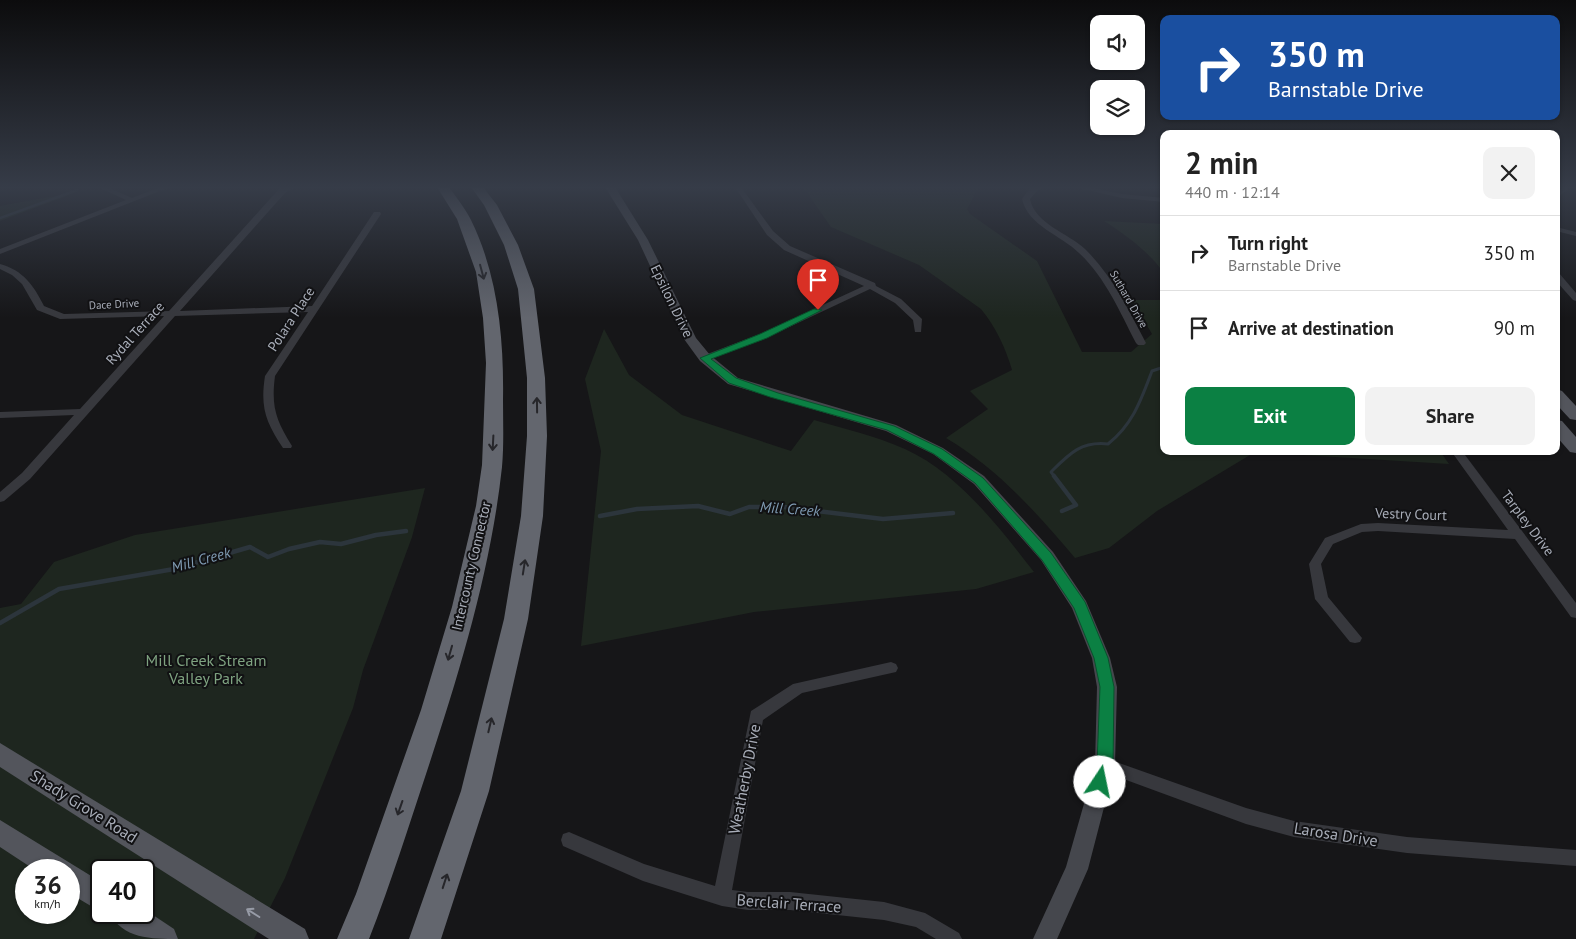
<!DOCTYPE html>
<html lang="en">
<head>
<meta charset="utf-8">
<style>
  body { margin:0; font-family:"PT Sans",sans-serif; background:#f2f2f2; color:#222; height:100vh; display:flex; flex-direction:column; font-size:19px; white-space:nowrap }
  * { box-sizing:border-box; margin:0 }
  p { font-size:16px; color:#767676 }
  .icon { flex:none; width:28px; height:28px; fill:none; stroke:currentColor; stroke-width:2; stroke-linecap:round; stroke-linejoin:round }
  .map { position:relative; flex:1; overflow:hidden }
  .panel { position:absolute; left:1160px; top:130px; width:400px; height:325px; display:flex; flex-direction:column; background:#fff; border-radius:10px; box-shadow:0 1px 4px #0004 }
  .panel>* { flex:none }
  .hud { position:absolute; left:1160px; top:15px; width:400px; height:105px; border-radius:10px; box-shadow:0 1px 4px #0004; background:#1a4fa0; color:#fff; overflow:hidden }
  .tools { position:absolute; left:1090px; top:15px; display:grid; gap:10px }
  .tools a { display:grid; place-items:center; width:55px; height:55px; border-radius:10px; background:#fff; box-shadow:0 1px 4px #0004; font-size:25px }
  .speed { position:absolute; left:15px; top:859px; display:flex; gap:10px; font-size:25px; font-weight:700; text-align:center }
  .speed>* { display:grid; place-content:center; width:65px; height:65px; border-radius:50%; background:#fff; box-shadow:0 1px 4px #0004; line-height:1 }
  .speed small { font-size:12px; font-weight:400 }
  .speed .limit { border:2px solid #111; border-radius:8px; background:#fff; color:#111 }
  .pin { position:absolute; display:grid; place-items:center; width:42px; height:42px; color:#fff; margin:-51px -21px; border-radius:50% 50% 50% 0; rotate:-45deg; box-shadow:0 0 5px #0007 }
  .pin .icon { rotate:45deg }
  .me { position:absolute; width:55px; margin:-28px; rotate:11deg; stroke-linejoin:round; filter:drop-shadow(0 0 4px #0008) }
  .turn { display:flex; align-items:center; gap:18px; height:105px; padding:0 25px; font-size:22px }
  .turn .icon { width:65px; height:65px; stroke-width:2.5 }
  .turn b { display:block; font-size:35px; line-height:42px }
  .round { display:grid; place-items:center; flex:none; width:52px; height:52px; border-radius:10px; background:#f2f2f2 }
  .head { display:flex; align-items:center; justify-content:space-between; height:85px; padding:0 25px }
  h1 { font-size:30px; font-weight:700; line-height:38px }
  .primary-button { display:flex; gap:10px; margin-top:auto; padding:10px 25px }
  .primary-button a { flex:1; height:58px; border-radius:10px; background:#0b8043; color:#fff; font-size:20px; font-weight:700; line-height:58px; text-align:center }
  .primary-button a+a { background:#f2f2f2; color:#222 }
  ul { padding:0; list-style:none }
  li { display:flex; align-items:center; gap:15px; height:75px; padding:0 25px; border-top:1px solid #e0e0e0 }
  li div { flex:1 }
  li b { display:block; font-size:19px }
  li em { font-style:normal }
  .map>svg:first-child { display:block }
</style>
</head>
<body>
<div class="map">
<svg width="1576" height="939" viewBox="0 0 1576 939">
  <rect width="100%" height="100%" fill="#161618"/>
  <g fill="#1e261f" fill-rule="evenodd">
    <path d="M 803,187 L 979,187 L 967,209 L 970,214 L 1037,261 L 1082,352 L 1131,352 L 1152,334 L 1132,300 L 1164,300 L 1164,451 L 1403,451 L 1442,454 L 1449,464 L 1255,452 L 1157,511 L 1109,548 L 1075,558 C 1037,513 997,468 946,438 L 988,409 L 970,391 L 1012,370 C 1006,349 996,327 981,309 L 919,265 L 831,227 Z"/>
    <path d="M 77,192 L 0,221 L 0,206 Z"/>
    <path d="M 1104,221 L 1164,224 L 1164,273 C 1148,251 1126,235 1104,221 Z"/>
    <path d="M 604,329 L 629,375 L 682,415 L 791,451 L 814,420 C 845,429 876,436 905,449 C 958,473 999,527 1034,572 L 976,589 L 754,612 L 581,646 L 601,451 L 585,379 Z"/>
    <path d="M 425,488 L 412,537 L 363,670 L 353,708 L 285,878 L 254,939 L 0,939 L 0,608 L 21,604 L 54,562 L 135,535 ZM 26,870 L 69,870 L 69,912 L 26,912 ZM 101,870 L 144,870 L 144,912 L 101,912 Z"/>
  </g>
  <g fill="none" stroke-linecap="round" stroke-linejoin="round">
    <path stroke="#2c353c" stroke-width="2.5" d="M 0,218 L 77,190"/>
    <path stroke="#2c353c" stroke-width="3" d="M 1055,477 L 1051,472 C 1069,454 1081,441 1108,444 C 1133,424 1141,400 1152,371 L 1164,367"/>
    <g stroke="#2c353c" stroke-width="4.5">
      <path d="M 1054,476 L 1076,505 L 1062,511"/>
      <path d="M 600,516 L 637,509 L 698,506 L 730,514 L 749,507 L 784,507 L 883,519 L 953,513"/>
      <path d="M 0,623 L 59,589 L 174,569 L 250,547 L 268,557 L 289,549 L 320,542 L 341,544 L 376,535 L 406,531"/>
    </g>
    <g fill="#37383d" fill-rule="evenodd">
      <path d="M 98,187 L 107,187 L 132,198 L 160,187 L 170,187 L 0,254 L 0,249 L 126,200 Z"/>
      <path d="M 285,187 L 295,187 L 285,193 L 180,311 L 312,306 L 374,212 L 380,212 L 381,214 L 275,376 C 271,407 276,420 292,446 L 291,448 L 283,448 C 266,422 260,408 265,376 L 308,312 L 175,316 L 30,479 L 4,501 L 0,502 L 0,492 L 22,473 L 74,415 L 0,418 L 0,412 L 80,409 L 164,316 L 60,319 L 37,310 L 22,284 L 12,275 L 0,269 L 0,264 C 23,270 34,286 44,306 L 64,314 L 169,311 L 279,189 Z"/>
      <path d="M 735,187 L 741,187 L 773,231 L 790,246 L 875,283 L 876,286 L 901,299 L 922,319 L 921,332 L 915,332 L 913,320 L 895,303 L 870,289 L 766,338 L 708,360 L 702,360 L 700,358 L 702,356 L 760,334 L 864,286 L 784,250 L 767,235 Z"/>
      <path d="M 1034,187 L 1044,187 L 1036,192 L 1030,199 C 1035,224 1068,233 1085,249 C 1112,275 1129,311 1146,343 L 1144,345 L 1138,345 L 1136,343 C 1120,312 1105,277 1079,253 C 1061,235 1028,226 1022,199 L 1030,188 Z"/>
      <path d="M 1074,187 L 1088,187 L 1122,194 L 1164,198 L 1164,202 L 1122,198 Z"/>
      <path d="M 1562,187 L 1570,187 L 1556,199 L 1556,193 Z"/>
      <path d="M 1556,227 L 1576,232 L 1576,236 L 1556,231 Z"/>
      <path d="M 1556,273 L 1559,273 L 1576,293 L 1576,301 L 1573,300 L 1556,281 Z"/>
      <path d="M 1451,451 L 1462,451 L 1576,603 L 1576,618 L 1571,617 L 1515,539 L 1378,531 L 1362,532 L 1333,544 L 1321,564 L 1328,597 L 1362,638 L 1360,642 L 1355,643 L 1350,642 L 1315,599 L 1309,564 L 1325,538 L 1361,524 L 1378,523 L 1508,530 Z"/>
      <path d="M 891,662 L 896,664 L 898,668 L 896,672 L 802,693 L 763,720 L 732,890 L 748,892 L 790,892 L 884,902 L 925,913 L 959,933 L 962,939 L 936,939 L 916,927 L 884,920 L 790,910 L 748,910 L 722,906 L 643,881 L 563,846 L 561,840 L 563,834 L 569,832 L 644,864 L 715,886 L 751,711 L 793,684 Z"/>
      <path d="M 1105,758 L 1246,808 L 1294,821 L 1407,837 L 1576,850 L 1576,866 L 1407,853 L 1294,837 L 1246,824 L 1099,770 L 1097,765 L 1099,760 Z"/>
    </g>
    <path fill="#45474d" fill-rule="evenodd" d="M 605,187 L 615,187 L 648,240 L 696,338 L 710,355 L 738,378 L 896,425 L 943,448 L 984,476 L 1053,552 L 1086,601 L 1110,658 L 1117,687 L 1115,765 L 1088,869 L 1057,939 L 1033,939 L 1066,867 L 1095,765 L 1097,687 L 1092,658 L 1072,608 L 1041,560 L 974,484 L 933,454 L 886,431 L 728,384 L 700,361 L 684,339 L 638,240 Z"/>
    <g fill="#53555c" fill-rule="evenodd">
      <path d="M 1556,389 L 1562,391 L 1576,406 L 1576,420 L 1570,419 L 1556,404 Z"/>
      <path d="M 1556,420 L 1562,421 L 1576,437 L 1576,453 L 1570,452 L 1556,436 Z"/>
      <path d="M 0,743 L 305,929 L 309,939 L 269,939 L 0,767 Z"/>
      <path d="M 0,820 L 101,882 L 101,912 L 69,893 L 69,870 L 35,870 L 0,847 Z"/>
      <path d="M 144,909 L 174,929 L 178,939 C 152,939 122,939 109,912 L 144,912 Z"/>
    </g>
    <g fill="#63666e" fill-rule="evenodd">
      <path d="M 437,187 L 449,187 C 456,197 465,208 471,220 C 498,275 504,339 503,400 C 503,422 504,445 502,467 C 491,569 460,671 428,768 C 409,825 391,883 369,939 L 337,939 L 356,894 L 421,710 L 452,607 L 476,506 L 482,465 L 486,363 L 483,318 L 476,272 L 457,219 Z"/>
      <path d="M 471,187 L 483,187 L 497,205 L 518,245 L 534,289 L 545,378 L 547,436 L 543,516 L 528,619 L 489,791 L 441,939 L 409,939 L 461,791 L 504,619 L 521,516 L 527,436 L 527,378 L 518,289 L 504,245 L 484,205 Z"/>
    </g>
  </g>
  <defs><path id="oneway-shaft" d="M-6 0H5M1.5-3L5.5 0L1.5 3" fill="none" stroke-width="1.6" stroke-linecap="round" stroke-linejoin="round" transform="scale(1.25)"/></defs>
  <g stroke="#26262a">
    <use href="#oneway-shaft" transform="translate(482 272) rotate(75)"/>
    <use href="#oneway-shaft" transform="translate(537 405) rotate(-91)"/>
    <use href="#oneway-shaft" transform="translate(493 443) rotate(93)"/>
    <use href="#oneway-shaft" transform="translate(524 567) rotate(-81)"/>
    <use href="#oneway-shaft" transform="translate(450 653) rotate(106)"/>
    <use href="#oneway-shaft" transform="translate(490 725) rotate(-77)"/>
    <use href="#oneway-shaft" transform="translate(400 808) rotate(109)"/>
    <use href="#oneway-shaft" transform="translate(445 881) rotate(-72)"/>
  </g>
  <use stroke="#979ba6" href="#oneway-shaft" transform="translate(253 913) rotate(-148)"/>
  <linearGradient id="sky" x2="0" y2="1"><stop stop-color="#0c0c0d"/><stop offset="0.59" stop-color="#363c48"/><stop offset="1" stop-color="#363c48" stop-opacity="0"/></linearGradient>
  <rect width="1576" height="318" fill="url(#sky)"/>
  <path fill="#0b8043" stroke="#07532c" d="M 814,309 L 822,310 L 767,338 L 711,359 L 736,378 L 778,393 L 894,426 L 942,449 L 983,478 L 1051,553 L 1085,602 L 1108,658 L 1114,687 L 1113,765 L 1106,788 L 1100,790 L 1095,788 L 1092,782 L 1097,765 L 1100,687 L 1094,658 L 1074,608 L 1042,560 L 975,483 L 934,454 L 887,430 L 770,397 L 729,383 L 700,358 L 760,334 Z"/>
  <g text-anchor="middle" stroke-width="4" stroke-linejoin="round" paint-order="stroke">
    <g font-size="11" fill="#a8adb8" stroke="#111113">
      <text transform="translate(1129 299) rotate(60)" y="4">Suthard Drive</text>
      <text transform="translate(114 304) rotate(-3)" y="4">Dace Drive</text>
    </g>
    <g font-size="14" fill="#a8adb8" stroke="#111113">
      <text transform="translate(672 301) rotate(64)" y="5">Epsilon Drive</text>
      <text transform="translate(291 319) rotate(-57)" y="5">Polara Place</text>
      <text transform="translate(135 333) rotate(-48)" y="5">Rydal Terrace</text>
      <text transform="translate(1411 514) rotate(2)" y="5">Vestry Court</text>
      <text transform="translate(1528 523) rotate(53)" y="5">Tarpley Drive</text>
      <text transform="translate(471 566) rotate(-77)" y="5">Intercounty Connector</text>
    </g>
    <g font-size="15" font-style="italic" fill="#7f9bb3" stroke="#111113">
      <text transform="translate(790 509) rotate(4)" y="5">Mill Creek</text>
      <text transform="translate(201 560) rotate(-15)" y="5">Mill Creek</text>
    </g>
    <g font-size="16" fill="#7fa381" stroke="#111113">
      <text x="206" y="666">Mill Creek Stream<tspan x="206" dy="18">Valley Park</tspan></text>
    </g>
    <g font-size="16" fill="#a8adb8" stroke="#111113">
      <text transform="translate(744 779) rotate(-79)" y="6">Weatherby Drive</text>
      <text transform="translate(84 806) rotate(32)" y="6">Shady Grove Road</text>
      <text transform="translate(1336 834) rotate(9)" y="6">Larosa Drive</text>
      <text transform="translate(789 903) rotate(4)" y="6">Berclair Terrace</text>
    </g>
  </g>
</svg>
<div class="tools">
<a><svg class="icon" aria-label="sound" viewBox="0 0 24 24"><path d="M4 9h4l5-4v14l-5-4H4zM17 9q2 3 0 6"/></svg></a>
<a><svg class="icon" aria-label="layers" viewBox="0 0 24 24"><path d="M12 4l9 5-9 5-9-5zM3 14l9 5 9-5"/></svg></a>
</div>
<div class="speed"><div>36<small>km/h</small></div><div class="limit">40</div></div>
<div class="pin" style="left:818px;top:310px;background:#d93025"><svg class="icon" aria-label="arrive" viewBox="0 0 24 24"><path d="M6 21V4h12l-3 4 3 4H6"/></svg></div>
<svg class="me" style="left:1100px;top:782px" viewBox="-20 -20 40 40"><circle r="19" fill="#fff"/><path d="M0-13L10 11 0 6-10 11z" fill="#0b8043"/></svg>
<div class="hud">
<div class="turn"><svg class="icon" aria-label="right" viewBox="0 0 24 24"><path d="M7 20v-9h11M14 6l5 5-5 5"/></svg><div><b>350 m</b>Barnstable Drive</div></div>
</div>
<section class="panel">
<div class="head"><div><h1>2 min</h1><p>440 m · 12:14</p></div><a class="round"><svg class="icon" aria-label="close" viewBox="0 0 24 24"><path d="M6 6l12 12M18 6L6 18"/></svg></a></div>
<ul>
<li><svg class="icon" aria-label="right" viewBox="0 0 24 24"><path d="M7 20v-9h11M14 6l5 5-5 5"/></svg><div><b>Turn right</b><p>Barnstable Drive</p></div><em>350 m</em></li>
<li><svg class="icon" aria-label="arrive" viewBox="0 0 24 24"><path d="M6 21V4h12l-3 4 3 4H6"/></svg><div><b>Arrive at destination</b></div><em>90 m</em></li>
</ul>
<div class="primary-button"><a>Exit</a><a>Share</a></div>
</section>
</div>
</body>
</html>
